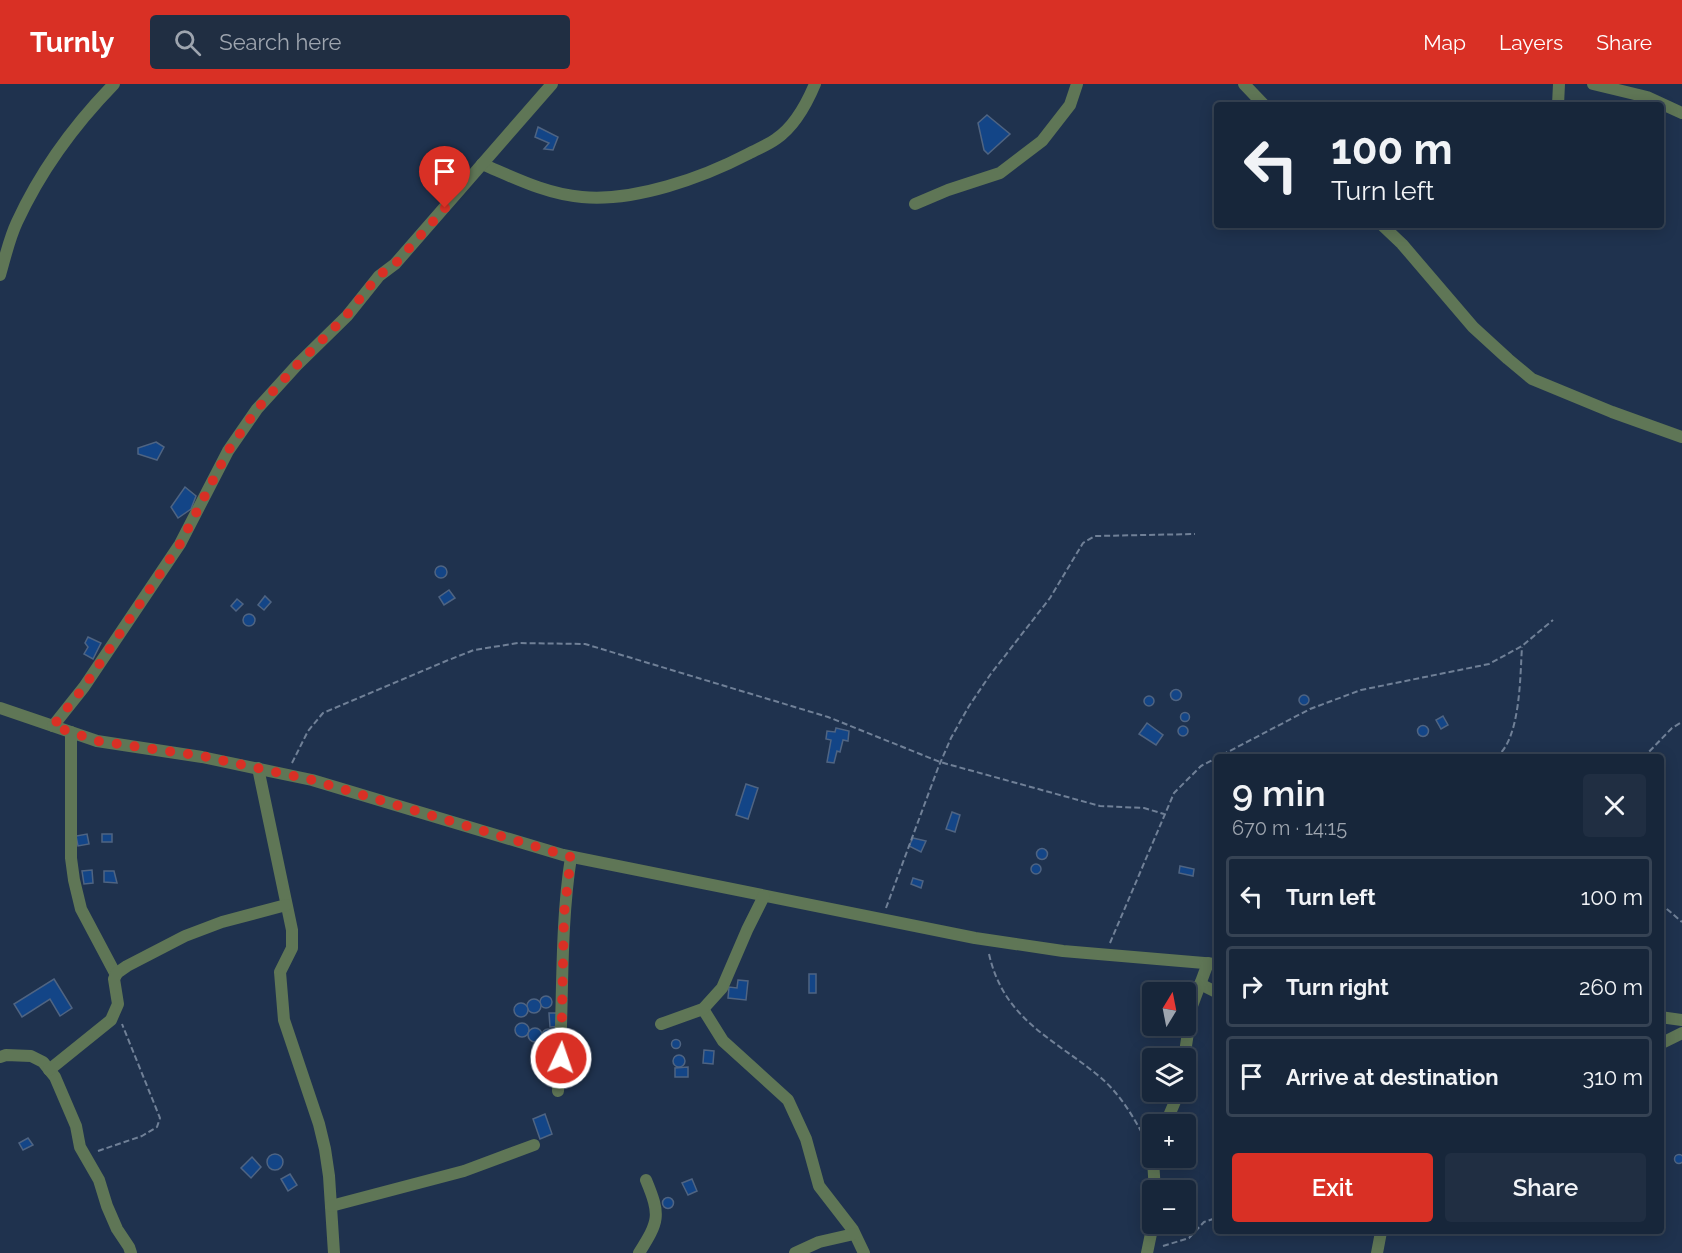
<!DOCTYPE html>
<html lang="en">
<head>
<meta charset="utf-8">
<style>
  body { margin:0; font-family:Raleway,sans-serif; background:#202e42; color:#f1f3f6; height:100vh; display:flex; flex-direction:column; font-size:22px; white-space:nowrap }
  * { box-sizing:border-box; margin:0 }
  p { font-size:20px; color:#9ea5af }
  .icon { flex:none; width:33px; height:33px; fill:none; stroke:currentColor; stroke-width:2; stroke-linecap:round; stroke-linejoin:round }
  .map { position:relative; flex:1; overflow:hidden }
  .drawer { position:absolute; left:1214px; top:670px; width:450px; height:480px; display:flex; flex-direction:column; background:#17263a; border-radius:6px; box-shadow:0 3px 15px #0003,0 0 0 2px #364354 }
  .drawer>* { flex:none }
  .guide { position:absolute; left:1214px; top:18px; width:450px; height:126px; border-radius:6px; box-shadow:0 3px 15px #0003,0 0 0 2px #364354; background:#17263a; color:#f1f3f6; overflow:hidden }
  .needle { width:39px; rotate:10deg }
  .controls { position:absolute; left:1142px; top:898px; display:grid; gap:12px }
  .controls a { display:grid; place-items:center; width:54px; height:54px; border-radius:6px; background:#17263a; box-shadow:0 3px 15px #0003,0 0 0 2px #364354; font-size:30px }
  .pin { position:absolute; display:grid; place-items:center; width:51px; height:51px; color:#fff; margin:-62px -26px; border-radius:50% 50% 50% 0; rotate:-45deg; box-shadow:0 0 6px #0007 }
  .pin .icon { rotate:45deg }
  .me { position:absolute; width:66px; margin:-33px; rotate:3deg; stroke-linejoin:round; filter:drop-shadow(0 0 4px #0008) }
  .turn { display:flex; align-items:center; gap:21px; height:126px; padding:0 18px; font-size:27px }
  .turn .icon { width:78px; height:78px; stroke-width:2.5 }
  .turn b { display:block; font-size:42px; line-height:51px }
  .round { display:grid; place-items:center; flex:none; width:63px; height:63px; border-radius:6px; background:#202e42 }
  .summary { display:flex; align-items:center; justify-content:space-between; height:102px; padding:0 18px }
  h1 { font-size:36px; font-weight:600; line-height:45px }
  .action { display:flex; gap:12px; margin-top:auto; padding:12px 18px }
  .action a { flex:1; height:69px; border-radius:6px; background:#d93025; color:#fff; font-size:24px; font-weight:600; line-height:69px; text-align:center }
  .action a+a { background:#202e42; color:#f1f3f6 }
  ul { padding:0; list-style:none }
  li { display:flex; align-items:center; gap:18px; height:81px; margin:0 12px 9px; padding:0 6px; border:3px solid #364354; border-radius:6px }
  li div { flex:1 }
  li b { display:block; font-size:22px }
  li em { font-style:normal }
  header { display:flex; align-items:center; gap:36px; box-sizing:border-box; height:84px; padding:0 30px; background:#d93025; color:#fff }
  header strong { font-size:28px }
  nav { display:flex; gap:33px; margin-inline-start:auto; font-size:21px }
  .search { width:420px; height:54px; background:#202e42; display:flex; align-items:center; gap:15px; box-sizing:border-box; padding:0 21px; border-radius:6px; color:#9ea5af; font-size:22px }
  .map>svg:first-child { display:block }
</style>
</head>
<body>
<header>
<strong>Turnly</strong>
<div class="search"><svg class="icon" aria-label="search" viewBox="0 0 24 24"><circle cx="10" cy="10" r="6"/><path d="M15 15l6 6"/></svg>Search here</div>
<nav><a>Map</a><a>Layers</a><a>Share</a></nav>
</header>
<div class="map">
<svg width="1682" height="1169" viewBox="0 0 1682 1169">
  <rect width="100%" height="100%" fill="#1f324e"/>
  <g fill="#134587" stroke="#4f6482" stroke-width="1.5">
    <path d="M 987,31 L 1010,50 L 988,70 L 984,66 L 978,39 Z"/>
    <path d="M 538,43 L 558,53 L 553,66 L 544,65 L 549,59 L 535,53 Z"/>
    <path d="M 156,358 L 164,363 L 157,376 L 138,370 L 138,364 Z"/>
    <path d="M 185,403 L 196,412 L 191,425 L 178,434 L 171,423 Z"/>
    <circle cx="441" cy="488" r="6"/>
    <path d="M 449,506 L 455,514 L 444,521 L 439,513 Z"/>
    <path d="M 265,512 L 271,518 L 264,526 L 258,521 Z"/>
    <path d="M 237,515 L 243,520 L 236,527 L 231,522 Z"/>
    <circle cx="249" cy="536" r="6"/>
    <path d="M 88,553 L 101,559 L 93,575 L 84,570 L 88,563 L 85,559 Z"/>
    <circle cx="1176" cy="611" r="5.5"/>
    <circle cx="1304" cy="616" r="5"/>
    <circle cx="1149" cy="617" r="5"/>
    <circle cx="1185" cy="633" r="4.5"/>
    <path d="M 1443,632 L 1448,641 L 1441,645 L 1436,636 Z"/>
    <path d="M 1147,639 L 1163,651 L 1156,661 L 1139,650 Z"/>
    <circle cx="1423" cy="647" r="5.5"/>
    <circle cx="1183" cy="647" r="5"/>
    <path d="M 836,644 L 849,647 L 848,657 L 843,656 L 840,668 L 837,667 L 834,679 L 827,678 L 831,656 L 826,655 L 827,647 L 835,648 Z"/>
    <path d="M 746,700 L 758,704 L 748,735 L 736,731 Z"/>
    <path d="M 952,728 L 960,731 L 955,748 L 946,745 Z"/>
    <path d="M 87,750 L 89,760 L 78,762 L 76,752 Z"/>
    <rect x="102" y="750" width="10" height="8"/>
    <path d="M 913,754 L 926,757 L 921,768 L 909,762 Z"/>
    <circle cx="1042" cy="770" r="5.5"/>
    <circle cx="1036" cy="785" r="5"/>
    <path d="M 1180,782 L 1194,785 L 1193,792 L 1179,789 Z"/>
    <path d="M 92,786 L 93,799 L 84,800 L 82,787 Z"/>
    <path d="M 104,787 L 114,787 L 117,799 L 104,798 Z"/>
    <path d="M 913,794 L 923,797 L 921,804 L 911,800 Z"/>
    <rect x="809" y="890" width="7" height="19"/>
    <path d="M 54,895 L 72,924 L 60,932 L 50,915 L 22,933 L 14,920 Z"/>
    <path d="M 738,896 L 748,897 L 746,916 L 728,914 L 729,903 L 737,904 Z"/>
    <circle cx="546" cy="918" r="6"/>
    <circle cx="534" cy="922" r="7"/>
    <circle cx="521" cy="926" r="7"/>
    <path d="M 549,929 L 562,929 L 563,942 L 550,943 Z"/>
    <circle cx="522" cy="946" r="7"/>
    <circle cx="535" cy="951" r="7"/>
    <circle cx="548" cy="951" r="6"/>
    <circle cx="676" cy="960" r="4.5"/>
    <path d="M 704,966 L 714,967 L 713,980 L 703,979 Z"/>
    <circle cx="679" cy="977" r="6"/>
    <path d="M 688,983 L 688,993 L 675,993 L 675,984 Z"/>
    <path d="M 545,1030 L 552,1050 L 540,1055 L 533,1035 Z"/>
    <path d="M 28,1054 L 33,1061 L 23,1066 L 19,1059 Z"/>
    <circle cx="275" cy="1078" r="8"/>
    <circle cx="1679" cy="1075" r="4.5"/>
    <path d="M 252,1073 L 261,1083 L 251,1094 L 241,1084 Z"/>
    <path d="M 290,1090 L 297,1101 L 288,1107 L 281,1095 Z"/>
    <path d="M 692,1095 L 697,1107 L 688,1111 L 682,1099 Z"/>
    <circle cx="668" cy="1119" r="5.5"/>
  </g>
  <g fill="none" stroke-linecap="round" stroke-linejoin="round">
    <g stroke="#708097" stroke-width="2" stroke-dasharray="6 3" stroke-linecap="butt">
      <path d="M 1495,674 C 1521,657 1520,591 1522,563"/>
      <path d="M 1643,674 L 1672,644 L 1682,638"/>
      <path d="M 292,679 L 308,647 L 323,629 L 446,577 L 474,566 L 518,559 L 585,560 L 828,633 L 940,678 L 1100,722 L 1144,724 L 1164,730"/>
      <path d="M 1660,819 L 1682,838"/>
      <path d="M 886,824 L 938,684 L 951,654 L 969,622 L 990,591 L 1050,514 L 1083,459 L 1095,452 L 1195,450"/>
      <path d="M 1110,859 L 1174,709 L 1201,682 L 1310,625 L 1361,606 L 1489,580 L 1522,562 L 1553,536"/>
      <path d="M 989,870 C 1004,936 1053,954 1100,993 C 1118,1008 1132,1030 1143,1051"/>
      <path d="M 98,1067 L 142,1052 L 157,1043 L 160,1034 L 122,940"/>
      <path d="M 1163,1162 L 1189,1154 L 1204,1138 L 1216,1134"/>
    </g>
    <g stroke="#5f7656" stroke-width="12">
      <path d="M 1244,0 L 1264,21"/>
      <path d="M 1593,0 L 1647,13 L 1682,29"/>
      <path d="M 1558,21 L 1559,0"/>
      <path d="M 482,80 C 515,94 546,110 582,113 C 634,118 702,94 748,70 C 757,65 768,61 776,55 C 794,43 807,19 815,0"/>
      <path d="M 915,120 L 948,106 L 1000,89 L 1042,57 L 1070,21 L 1077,0"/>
      <path d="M 1382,141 L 1402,160 L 1473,243 L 1508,275 L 1532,295 L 1612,328 L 1682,353"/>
      <path d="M 0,191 C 5,174 9,155 17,138 C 41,86 74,41 114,0"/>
      <path d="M 0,624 L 97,657 L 202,673 L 312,696 L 563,771 L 975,854 L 1063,867 L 1216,880"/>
      <path d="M 53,642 L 84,603 L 180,460 L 228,367 L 257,325 L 297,281 L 347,232 L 379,192 L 395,180 L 552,0"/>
      <path d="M 71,648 L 71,774 L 74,796 L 81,825 L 116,891"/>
      <path d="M 258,684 L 292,846 L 292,864 L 280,888 L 284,936 L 319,1040 L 325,1065 L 329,1092 L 334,1169"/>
      <path d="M 1200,900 L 1216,908"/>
      <path d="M 703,925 L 723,957 L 788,1016 L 806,1055 L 819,1102 L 853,1146 L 864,1169"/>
      <path d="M 1660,933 L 1682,936"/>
      <path d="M 661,940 L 703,925 L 722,904 L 747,846 L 764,812"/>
      <path d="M 1660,960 L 1682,949"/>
      <path d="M 0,973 L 6,971 L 31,972 L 43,978 L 55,993 L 76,1042 L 80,1063 L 99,1096 L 107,1122 L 117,1145 L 129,1163 L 131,1169"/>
      <path d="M 1184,975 L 1192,922 L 1208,879"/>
      <path d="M 49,986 L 111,936 L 118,920 L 114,895 L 117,889 L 127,882 L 185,852 L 222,838 L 286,821"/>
      <path d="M 558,1007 C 564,929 559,850 571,773"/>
      <path d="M 1162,1041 L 1168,1034 L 1179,1008"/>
      <path d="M 1152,1061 L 1155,1107"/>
      <path d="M 331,1122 L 464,1087 L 534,1061"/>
      <path d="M 639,1169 C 659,1137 661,1132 646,1096"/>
      <path d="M 795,1169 L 819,1158 L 854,1150"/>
      <path d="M 1147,1169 L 1153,1140"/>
      <path d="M 1377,1169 L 1381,1148"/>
    </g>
  </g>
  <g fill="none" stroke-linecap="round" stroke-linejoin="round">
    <path stroke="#d93025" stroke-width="10" stroke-dasharray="0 18" d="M 445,124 L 395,180 L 378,192 L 346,232 L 297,281 L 257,325 L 228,367 L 180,460 L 84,603 L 53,642 L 97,657 L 202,672 L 312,696 L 571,773 L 564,830 L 561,974"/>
  </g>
</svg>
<div class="controls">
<a><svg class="needle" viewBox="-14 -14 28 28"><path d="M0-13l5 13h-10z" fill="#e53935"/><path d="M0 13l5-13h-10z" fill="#9ea5af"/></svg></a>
<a><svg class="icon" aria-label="layers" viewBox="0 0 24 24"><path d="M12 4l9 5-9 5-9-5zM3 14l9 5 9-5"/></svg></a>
<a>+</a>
<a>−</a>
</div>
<div class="pin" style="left:445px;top:124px;background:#d93025"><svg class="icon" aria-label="arrive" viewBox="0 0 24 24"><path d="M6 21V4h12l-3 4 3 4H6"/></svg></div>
<svg class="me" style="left:561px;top:974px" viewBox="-20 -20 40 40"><circle r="17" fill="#d93025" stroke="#fff" stroke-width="3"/><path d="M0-11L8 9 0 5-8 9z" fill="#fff"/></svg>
<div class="guide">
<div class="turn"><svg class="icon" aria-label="left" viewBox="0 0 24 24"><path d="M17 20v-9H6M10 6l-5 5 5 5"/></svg><div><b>100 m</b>Turn left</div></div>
</div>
<section class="drawer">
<div class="summary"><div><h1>9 min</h1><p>670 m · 14:15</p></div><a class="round"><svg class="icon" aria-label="close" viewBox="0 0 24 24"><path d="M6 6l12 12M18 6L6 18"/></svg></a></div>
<ul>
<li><svg class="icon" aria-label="left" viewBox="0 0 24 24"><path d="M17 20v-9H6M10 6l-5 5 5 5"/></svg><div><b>Turn left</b></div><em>100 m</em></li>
<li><svg class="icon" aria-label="right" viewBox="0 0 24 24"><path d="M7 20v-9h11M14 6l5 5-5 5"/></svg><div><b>Turn right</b></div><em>260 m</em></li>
<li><svg class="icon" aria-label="arrive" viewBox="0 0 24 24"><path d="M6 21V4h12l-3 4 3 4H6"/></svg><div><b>Arrive at destination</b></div><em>310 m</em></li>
</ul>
<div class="action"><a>Exit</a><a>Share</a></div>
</section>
</div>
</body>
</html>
